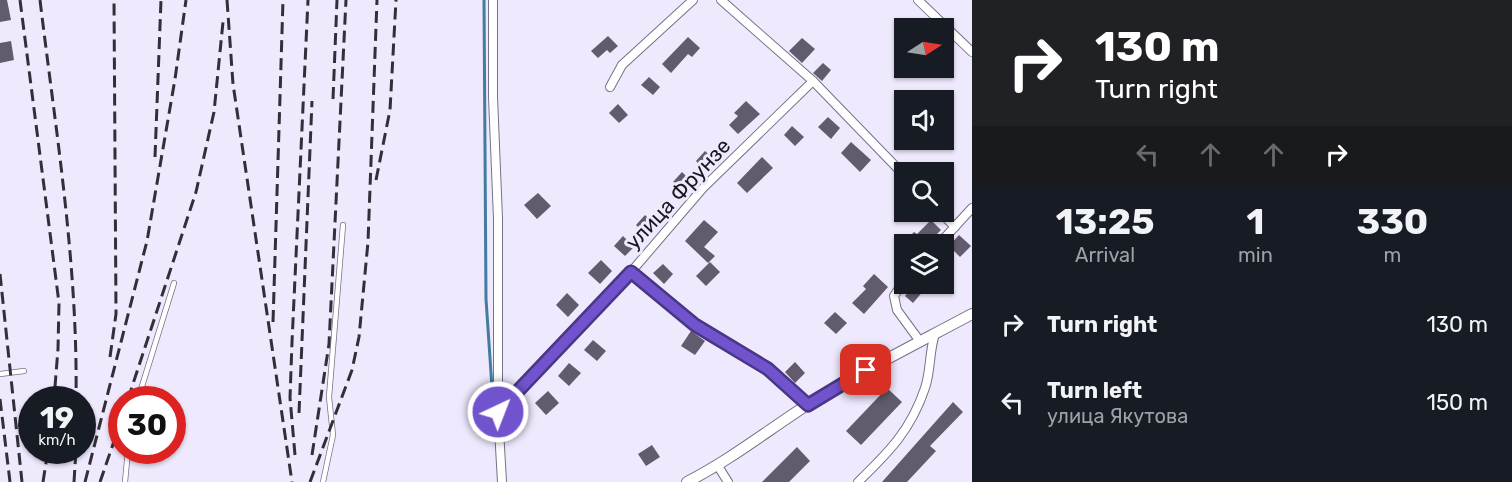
<!DOCTYPE html>
<html lang="en">
<head>
<meta charset="utf-8">
<style>
  body { margin:0; font-family:Rubik,sans-serif; background:#242831; color:#f1f3f6; height:100vh; display:flex; flex-direction:column; font-size:22px; white-space:nowrap }
  * { box-sizing:border-box; margin:0 }
  p { font-size:20px; color:#9ea1a6 }
  .icon { flex:none; width:33px; height:33px; fill:none; stroke:currentColor; stroke-width:2; stroke-linecap:round; stroke-linejoin:round }
  .map { position:relative; flex:1; overflow:hidden }
  .details { display:flex; flex-direction:column; background:#171b24; width:540px }
  .details>* { flex:none }
  .banner { background:#202124; color:#fff; overflow:hidden }
  .needle { width:39px; rotate:78deg }
  .fabs { position:absolute; left:894px; top:18px; display:grid; gap:12px }
  .fabs a { display:grid; place-items:center; width:60px; height:60px; border-radius:0px; background:#171b24; box-shadow:0 2px 4px #0004; font-size:30px }
  .speed { position:absolute; left:18px; top:386px; display:flex; gap:12px; font-size:30px; font-weight:700; text-align:center }
  .speed>* { display:grid; place-content:center; width:78px; height:78px; border-radius:50%; background:#171b24; box-shadow:0 2px 4px #0004; line-height:1 }
  .speed small { font-size:15px; font-weight:400 }
  .speed .limit { border:9px solid #d22; background:#fff; color:#111 }
  .pin { position:absolute; display:grid; place-items:center; width:51px; height:51px; color:#fff; margin:-26px; border-radius:12px; box-shadow:0 3px 9px #0006 }
  .me { position:absolute; width:66px; margin:-33px; rotate:43deg; stroke-linejoin:round; filter:drop-shadow(0 0 4px #0008) }
  .turn { display:flex; align-items:center; gap:21px; height:126px; padding:0 24px; font-size:27px }
  .turn .icon { width:78px; height:78px; stroke-width:2.5 }
  .turn b { display:block; font-size:42px; line-height:51px }
  .lanes { display:flex; align-items:center; height:57px; padding:0 24px; background:#0003; justify-content:center; gap:30px; direction:ltr }
  .lanes .off { opacity:.35 }
  .eta { display:flex; justify-content:space-evenly; align-items:center; height:102px; text-align:center }
  .eta b { font-size:36px; font-weight:700; line-height:42px }
  ul { padding:0; list-style:none }
  li { display:flex; align-items:center; gap:18px; height:78px; padding:0 24px }
  li div { flex:1 }
  li b { display:block; font-size:22px }
  li em { font-style:normal }
  main { display:flex; flex:1; min-height:0 }
  .map>svg:first-child { display:block }
</style>
</head>
<body>
<main>
<div class="map">
<svg width="972" height="482" viewBox="0 0 972 482">
  <rect width="100%" height="100%" fill="#efe9fe"/>
  <g fill="none" stroke-linecap="round" stroke-linejoin="round">
    <path stroke="#427ca1" stroke-width="3" d="M 484,0 L 486,299 L 495,432"/>
  </g>
  <g fill="#625b6d">
    <path d="M 0,0 L 7,0 L 11,20 L 0,22 Z"/>
    <path d="M 608,36 L 618,46 L 610,53 L 607,50 L 598,58 L 591,51 Z"/>
    <path d="M 688,37 L 700,48 L 692,57 L 688,54 L 671,73 L 662,64 Z"/>
    <path d="M 802,38 L 815,49 L 802,63 L 789,51 Z"/>
    <path d="M 11,41 L 14,60 L 0,63 L 0,43 Z"/>
    <path d="M 823,63 L 831,70 L 822,81 L 813,73 Z"/>
    <path d="M 649,77 L 660,87 L 653,95 L 641,85 Z"/>
    <path d="M 746,101 L 760,114 L 738,134 L 729,125 L 738,116 L 734,113 Z"/>
    <path d="M 618,104 L 628,115 L 619,123 L 609,113 Z"/>
    <path d="M 828,117 L 840,128 L 831,139 L 818,127 Z"/>
    <path d="M 792,126 L 804,137 L 795,146 L 784,135 Z"/>
    <path d="M 851,142 L 871,160 L 860,172 L 841,153 Z"/>
    <path d="M 705,151 L 715,160 L 705,170 L 696,161 Z"/>
    <path d="M 762,157 L 773,168 L 747,193 L 737,183 Z"/>
    <path d="M 682,172 L 692,182 L 683,191 L 673,182 Z"/>
    <path d="M 538,193 L 551,206 L 537,219 L 524,205 Z"/>
    <path d="M 645,215 L 654,224 L 645,234 L 636,225 Z"/>
    <path d="M 704,220 L 718,232 L 704,247 L 715,256 L 708,263 L 685,241 Z"/>
    <path d="M 931,220 L 941,230 L 933,238 L 931,236 L 923,244 L 910,244 L 906,240 L 914,232 L 917,234 Z"/>
    <path d="M 959,235 L 971,246 L 960,257 L 949,246 Z"/>
    <path d="M 623,236 L 634,247 L 625,256 L 614,246 Z"/>
    <path d="M 601,260 L 612,271 L 600,284 L 588,273 Z"/>
    <path d="M 710,262 L 720,272 L 706,286 L 696,276 Z"/>
    <path d="M 663,264 L 673,274 L 664,284 L 653,273 Z"/>
    <path d="M 874,274 L 888,287 L 864,314 L 852,303 L 866,289 L 863,286 Z"/>
    <path d="M 915,284 L 924,290 L 913,303 L 905,296 Z"/>
    <path d="M 567,293 L 579,305 L 568,317 L 556,305 Z"/>
    <path d="M 835,312 L 847,323 L 836,334 L 824,323 Z"/>
    <path d="M 691,331 L 705,341 L 695,355 L 681,346 Z"/>
    <path d="M 593,340 L 606,351 L 597,361 L 584,350 Z"/>
    <path d="M 795,362 L 805,373 L 795,383 L 785,372 Z"/>
    <path d="M 569,363 L 581,373 L 569,386 L 558,376 Z"/>
    <path d="M 887,388 L 902,402 L 861,445 L 846,431 Z"/>
    <path d="M 548,391 L 559,403 L 546,415 L 535,403 Z"/>
    <path d="M 953,402 L 963,412 L 930,446 L 936,451 L 907,482 L 882,482 Z"/>
    <path d="M 652,445 L 660,457 L 646,466 L 638,454 Z"/>
    <path d="M 797,447 L 810,461 L 789,482 L 762,482 Z"/>
  </g>
  <g fill="none" stroke-linecap="round" stroke-linejoin="round">
    <defs>
      <g id="service">
        <path d="M 0,374 L 24,371"/>
        <path d="M 138,399 L 174,283"/>
        <path d="M 125,482 L 128,450"/>
        <path d="M 323,482 L 333,435 L 329,397 L 343,225"/>
      </g>
      <g id="minor">
        <path d="M 493,0 L 493,97 L 498,219 L 498,412 L 502,482"/>
        <path d="M 721,0 L 813,81 L 904,175"/>
        <path d="M 918,0 L 972,52"/>
        <path d="M 610,87 L 622,65 L 693,0"/>
        <path d="M 940,212 L 955,227"/>
        <path d="M 939,244 L 972,208"/>
        <path d="M 631,272 L 695,325 L 768,369 L 808,405"/>
        <path d="M 904,281 L 894,296 L 897,310 L 919,340"/>
        <path d="M 498,412 L 631,272 L 703,188 L 813,81"/>
        <path d="M 718,466 L 728,482"/>
        <path d="M 858,482 C 889,452 911,430 925,388 C 931,371 929,351 935,334"/>
      </g>
      <path id="tertiary" d="M 687,482 C 730,460 767,431 807,405 C 861,371 916,344 972,314"/>
    </defs>
    <use href="#service" stroke="#767184" stroke-width="6"/>
    <use href="#minor" stroke="#767184" stroke-width="10"/>
    <use href="#tertiary" stroke="#767184" stroke-width="12"/>
    <use href="#service" stroke="#fff" stroke-width="4.5"/>
    <use href="#minor" stroke="#fff" stroke-width="8"/>
    <use href="#tertiary" stroke="#fff" stroke-width="10"/>
    <g stroke="#322f38" stroke-width="3" stroke-dasharray="12 6" stroke-linecap="butt">
      <path d="M 20,0 L 59,303 L 58,349 L 54,399"/>
      <path d="M 40,0 C 56,133 78,265 76,399"/>
      <path d="M 227,0 L 233,84 L 292,482"/>
      <path d="M 333,99 L 337,0"/>
      <path d="M 155,157 L 161,0"/>
      <path d="M 376,180 L 390,110 L 396,0"/>
      <path d="M 0,274 L 22,482"/>
      <path d="M 273,322 L 283,0"/>
      <path d="M 110,357 L 116,314 L 114,0"/>
      <path d="M 0,399 L 10,482"/>
      <path d="M 128,399 L 196,192 L 214,112 L 223,22"/>
      <path d="M 299,413 L 312,101"/>
      <path d="M 295,455 L 290,398 L 292,342 L 308,0"/>
      <path d="M 312,455 L 329,344 L 346,0"/>
      <path d="M 43,482 L 48,450"/>
      <path d="M 74,482 L 76,450"/>
      <path d="M 85,482 L 147,241 L 175,79 L 186,0"/>
      <path d="M 100,482 L 122,418"/>
      <path d="M 310,482 L 352,370 L 359,337 L 368,242 L 377,0"/>
    </g>
  </g>
  <g fill="none" stroke-linecap="round" stroke-linejoin="round">
    <defs>
      <path id="route" d="M 498,412 L 631,272 L 695,325 L 768,369 L 808,405 L 866,370"/>
    </defs>
    <use href="#route" stroke="#493685" stroke-width="15"/>
    <use href="#route" stroke="#7153cd" stroke-width="10"/>
  </g>
  <g text-anchor="middle" stroke-width="6" stroke-linejoin="round" paint-order="stroke">
    <g font-size="21" fill="#19171e" stroke="#efe9fe">
      <text transform="translate(678 194) rotate(-47)" y="7">улица Фрунзе</text>
    </g>
  </g>
</svg>
<div class="fabs">
<a><svg class="needle" viewBox="-14 -14 28 28"><path d="M0-13l5 13h-10z" fill="#e53935"/><path d="M0 13l5-13h-10z" fill="#9ea1a6"/></svg></a>
<a><svg class="icon" aria-label="sound" viewBox="0 0 24 24"><path d="M4 9h4l5-4v14l-5-4H4zM17 9q2 3 0 6"/></svg></a>
<a><svg class="icon" aria-label="search" viewBox="0 0 24 24"><circle cx="10" cy="10" r="6"/><path d="M15 15l6 6"/></svg></a>
<a><svg class="icon" aria-label="layers" viewBox="0 0 24 24"><path d="M12 4l9 5-9 5-9-5zM3 14l9 5 9-5"/></svg></a>
</div>
<div class="speed"><div>19<small>km/h</small></div><div class="limit">30</div></div>
<div class="pin" style="left:866px;top:370px;background:#d93025"><svg class="icon" aria-label="arrive" viewBox="0 0 24 24"><path d="M6 21V4h12l-3 4 3 4H6"/></svg></div>
<svg class="me" style="left:498px;top:412px" viewBox="-20 -20 40 40"><circle r="17" fill="#7153cd" stroke="#fff" stroke-width="3"/><path d="M0-11L8 9 0 5-8 9z" fill="#fff"/></svg>
</div>
<section class="details">
<div class="banner">
<div class="turn"><svg class="icon" aria-label="right" viewBox="0 0 24 24"><path d="M7 20v-9h11M14 6l5 5-5 5"/></svg><div><b>130 m</b>Turn right</div></div>
<div class="lanes"><svg class="icon off" aria-label="left" viewBox="0 0 24 24"><path d="M17 20v-9H6M10 6l-5 5 5 5"/></svg><svg class="icon off" aria-label="ahead" viewBox="0 0 24 24"><path d="M12 20V5M6 11l6-6 6 6"/></svg><svg class="icon off" aria-label="ahead" viewBox="0 0 24 24"><path d="M12 20V5M6 11l6-6 6 6"/></svg><svg class="icon" aria-label="right" viewBox="0 0 24 24"><path d="M7 20v-9h11M14 6l5 5-5 5"/></svg></div>
</div>
<div class="eta">
<div><b>13:25</b><p>Arrival</p></div>
<div><b>1</b><p>min</p></div>
<div><b>330</b><p>m</p></div>
</div>
<ul>
<li><svg class="icon" aria-label="right" viewBox="0 0 24 24"><path d="M7 20v-9h11M14 6l5 5-5 5"/></svg><div><b>Turn right</b></div><em>130 m</em></li>
<li><svg class="icon" aria-label="left" viewBox="0 0 24 24"><path d="M17 20v-9H6M10 6l-5 5 5 5"/></svg><div><b>Turn left</b><p>улица Якутова</p></div><em>150 m</em></li>
</ul>
</section>
</main>
</body>
</html>
